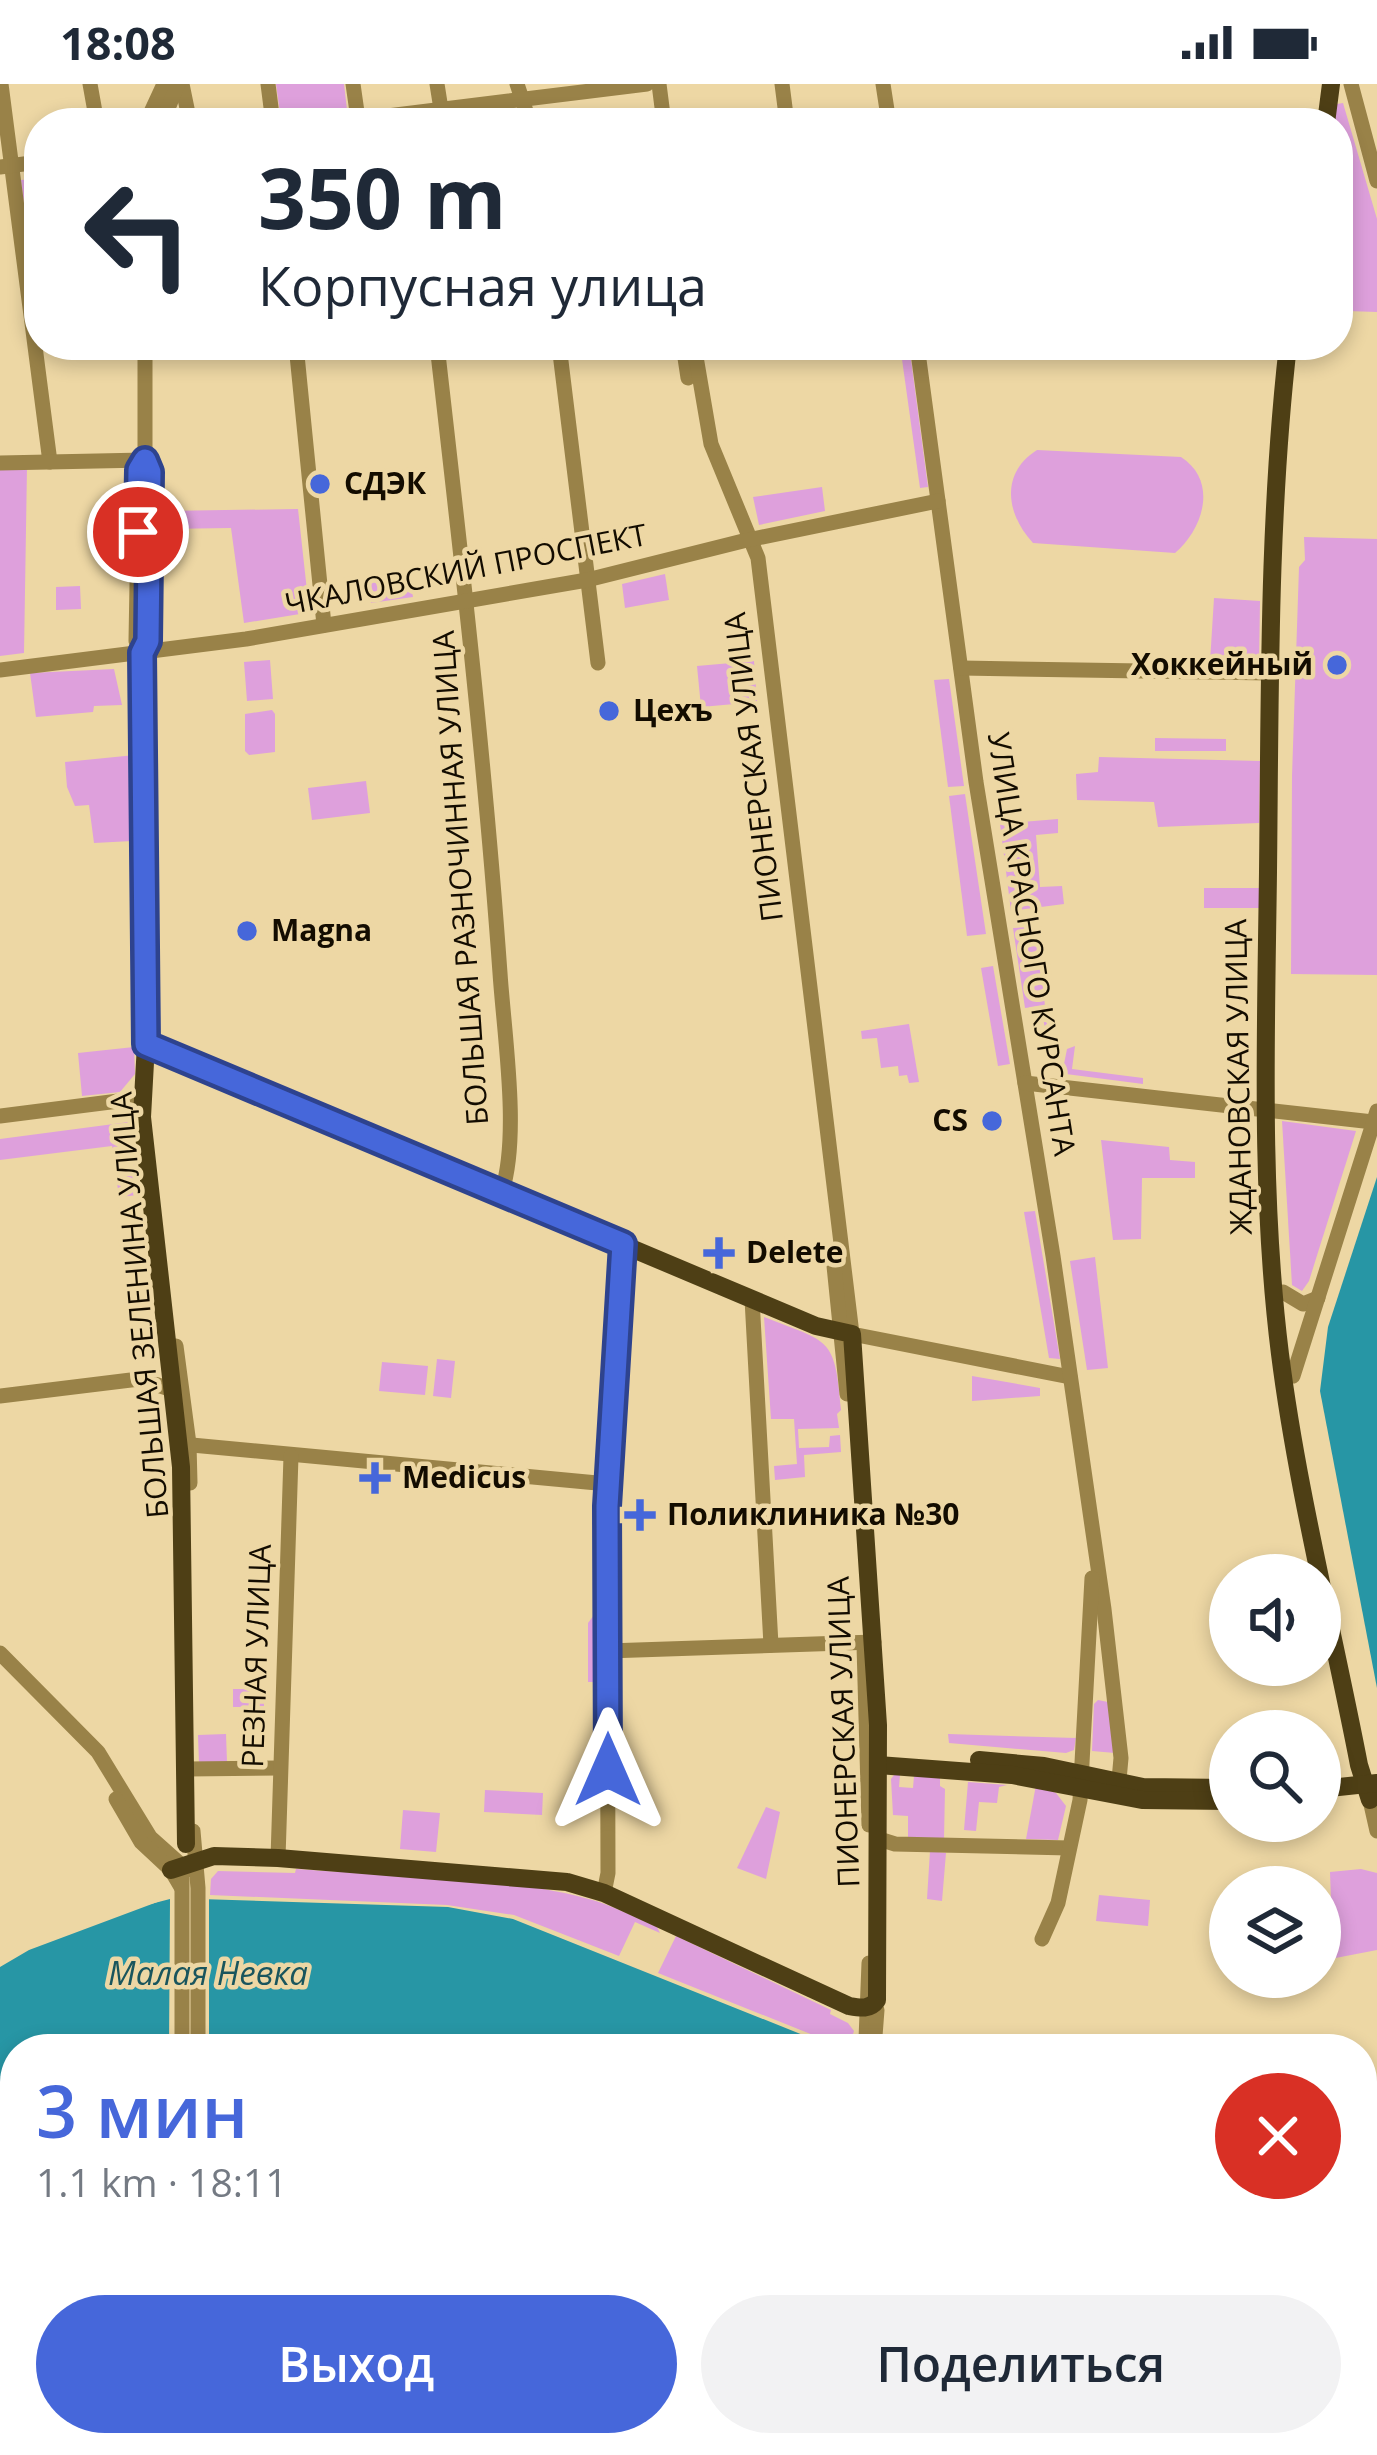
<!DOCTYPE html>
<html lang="ru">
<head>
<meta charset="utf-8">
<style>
  body { margin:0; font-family:"Open Sans",sans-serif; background:#f2f2f3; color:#1f2937; height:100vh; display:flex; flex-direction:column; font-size:45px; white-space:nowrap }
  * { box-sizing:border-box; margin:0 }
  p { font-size:39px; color:#747a83 }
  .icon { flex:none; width:66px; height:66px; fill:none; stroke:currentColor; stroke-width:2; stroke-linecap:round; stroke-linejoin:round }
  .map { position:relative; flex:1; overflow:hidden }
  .sheet { position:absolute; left:0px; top:1950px; width:1377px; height:423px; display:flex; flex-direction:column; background:#fff; border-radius:48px 48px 0 0; box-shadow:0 6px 18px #0003 }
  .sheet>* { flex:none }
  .guide { position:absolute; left:24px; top:24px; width:1329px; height:252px; border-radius:48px; box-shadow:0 6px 18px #0003; background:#fff; color:#1f2937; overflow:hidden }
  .tools { position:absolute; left:1209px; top:1470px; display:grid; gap:24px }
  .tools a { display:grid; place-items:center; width:132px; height:132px; border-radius:50%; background:#fff; box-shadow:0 6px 18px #0003; font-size:60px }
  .pin { position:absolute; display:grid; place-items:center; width:102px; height:102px; color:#fff; margin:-51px; border:6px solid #fff; border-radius:50%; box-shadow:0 3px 12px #0007 }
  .me { position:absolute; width:132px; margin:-66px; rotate:0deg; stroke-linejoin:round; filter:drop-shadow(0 0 9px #0008) }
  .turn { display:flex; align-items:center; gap:42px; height:252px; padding:0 36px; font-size:54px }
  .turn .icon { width:156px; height:156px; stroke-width:2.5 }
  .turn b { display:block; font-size:84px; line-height:102px }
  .round { display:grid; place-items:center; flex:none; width:126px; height:126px; border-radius:63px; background:#f2f2f3 }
  .headline { display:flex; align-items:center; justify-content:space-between; height:204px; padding:0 36px }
  h1 { font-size:72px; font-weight:600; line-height:90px; color:#4667da }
  .action { display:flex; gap:24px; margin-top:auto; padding:24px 36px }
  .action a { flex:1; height:138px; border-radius:72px; background:#4667da; color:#fff; font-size:48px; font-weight:600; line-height:138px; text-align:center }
  .action a+a { background:#f2f2f3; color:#1f2937 }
  .status { display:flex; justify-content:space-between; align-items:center; height:84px; padding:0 60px; background:#fff; direction:ltr }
  .status svg { height:33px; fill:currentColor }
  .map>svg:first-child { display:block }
</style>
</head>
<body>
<div class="status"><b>18:08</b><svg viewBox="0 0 49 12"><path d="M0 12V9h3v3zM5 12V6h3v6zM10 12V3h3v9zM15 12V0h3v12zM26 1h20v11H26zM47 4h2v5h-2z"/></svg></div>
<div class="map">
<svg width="1377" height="2371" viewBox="0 0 1377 2371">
  <rect width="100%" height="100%" fill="#edd7a4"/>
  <g fill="#dea0dc">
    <path d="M 276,0 L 344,0 L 347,26 L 281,36 Z"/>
    <path d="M 1343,19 L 1377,135 L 1377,228 L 1347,227 L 1339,247 L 1338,39 L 1333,39 L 1337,20 Z"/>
    <path d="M 39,94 L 39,199 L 34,199 L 21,96 Z"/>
    <path d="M 900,261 L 909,261 L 928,403 L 920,404 Z"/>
    <path d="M 1037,366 L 1181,373 C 1218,397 1204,444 1175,469 L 1033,459 C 1006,430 1000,389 1037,366 Z"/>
    <path d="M 27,383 L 24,569 L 0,572 L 0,384 Z"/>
    <path d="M 822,403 L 825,427 L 759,441 L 753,413 Z"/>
    <path d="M 298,425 L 309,525 L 306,529 L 244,539 L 231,444 L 164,445 L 163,427 Z"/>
    <path d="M 1304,453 L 1377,455 L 1377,891 L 1291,890 L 1292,692 L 1299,483 L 1305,476 Z"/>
    <path d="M 409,490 L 413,513 L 371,519 L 368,495 Z"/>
    <path d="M 665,490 L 669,516 L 625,524 L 622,500 Z"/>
    <path d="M 80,502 L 81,525 L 56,526 L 56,503 Z"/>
    <path d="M 1214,514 L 1260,517 L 1259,579 L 1210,578 Z"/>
    <path d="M 270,576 L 273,615 L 247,617 L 244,578 Z"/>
    <path d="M 754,577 L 757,618 L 701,623 L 697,582 Z"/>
    <path d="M 114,585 L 122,621 L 94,622 L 93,628 L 36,633 L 30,589 Z"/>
    <path d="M 949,595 L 964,702 L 948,703 L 934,596 Z"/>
    <path d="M 272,626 L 275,630 L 275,668 L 249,671 L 245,667 L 245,630 Z"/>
    <path d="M 1155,654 L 1226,655 L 1226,667 L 1155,667 Z"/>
    <path d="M 135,671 L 132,757 L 94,759 L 89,721 L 75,722 L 67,703 L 65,678 Z"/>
    <path d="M 1099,673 L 1260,677 L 1259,739 L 1158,743 L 1154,718 L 1077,716 L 1076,690 L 1098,688 Z"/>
    <path d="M 366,697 L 370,729 L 312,736 L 308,704 Z"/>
    <path d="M 965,710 L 986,850 L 967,852 L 949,712 Z"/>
    <path d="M 1058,735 L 1058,749 L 1036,751 L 1040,803 L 1062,802 L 1064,820 L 1011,827 L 1000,740 Z"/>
    <rect x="1204" y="804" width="58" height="20"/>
    <path d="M 1030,843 L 1037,849 L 1052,986 L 1041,922 L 1025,924 L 1013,844 Z"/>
    <path d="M 993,882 L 1010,980 L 998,982 L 981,884 Z"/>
    <path d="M 909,940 L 919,998 L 909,999 L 907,991 L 899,992 L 898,982 L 881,984 L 877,954 L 862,955 L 861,947 Z"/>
    <path d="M 1075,962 L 1072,985 L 1143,994 L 1143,1000 L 1066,990 L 1063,985 L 1067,965 Z"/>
    <path d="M 134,963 L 135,990 L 120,1008 L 82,1012 L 78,969 Z"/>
    <path d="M 1282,1037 L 1356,1047 L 1309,1197 L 1302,1207 L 1292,1201 Z"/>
    <path d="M 129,1038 L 138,1111 L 119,1113 L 112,1062 L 0,1076 L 0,1055 Z"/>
    <path d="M 1101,1056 L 1169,1063 L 1170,1076 L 1195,1078 L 1195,1094 L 1142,1094 L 1141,1155 L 1113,1156 Z"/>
    <path d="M 1035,1127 L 1060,1275 L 1049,1274 L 1024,1128 Z"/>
    <path d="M 1095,1173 L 1108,1284 L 1087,1286 L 1070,1177 Z"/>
    <path d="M 764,1233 C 830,1259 835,1252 841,1326 L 837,1330 L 839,1344 L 798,1345 L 799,1364 L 829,1363 L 830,1352 L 840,1351 L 841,1368 L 804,1371 L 805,1393 L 775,1396 L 774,1382 L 797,1380 L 794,1335 L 771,1335 Z"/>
    <path d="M 437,1275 L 455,1277 L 451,1314 L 433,1312 Z"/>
    <path d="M 382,1278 L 428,1282 L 425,1311 L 379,1307 Z"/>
    <path d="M 972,1292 L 1040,1304 L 1040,1312 L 972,1317 Z"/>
    <path d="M 594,1531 L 600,1531 L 600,1598 L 588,1598 L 588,1539 Z"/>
    <rect x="233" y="1605" width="31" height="18"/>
    <path d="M 1098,1616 L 1108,1618 L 1115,1669 L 1092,1667 L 1094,1620 Z"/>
    <path d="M 226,1650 L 227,1678 L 199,1679 L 198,1651 Z"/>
    <path d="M 948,1650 L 1076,1654 L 1074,1666 L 1066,1669 L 949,1659 Z"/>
    <path d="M 894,1691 L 900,1691 L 899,1703 L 913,1704 L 914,1692 L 940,1694 L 940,1702 L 945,1705 L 944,1755 L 908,1755 L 908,1732 L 893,1731 L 891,1695 Z"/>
    <path d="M 968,1698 L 1007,1701 L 999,1703 L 997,1719 L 979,1718 L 976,1747 L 964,1746 Z"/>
    <path d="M 1036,1701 L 1056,1709 L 1066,1722 L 1058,1756 L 1026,1755 Z"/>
    <path d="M 485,1706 L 543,1709 L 542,1731 L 484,1728 Z"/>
    <path d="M 766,1723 L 780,1728 L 766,1795 L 737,1784 Z"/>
    <path d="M 403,1726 L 440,1729 L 436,1768 L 400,1765 Z"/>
    <path d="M 930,1767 L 946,1769 L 942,1817 L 927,1815 Z"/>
    <path d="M 296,1785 C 388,1792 509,1791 596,1817 C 617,1824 637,1834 657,1843 L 660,1849 L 635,1838 L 619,1872 L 514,1831 L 447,1821 L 210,1811 L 211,1795 L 218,1787 L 295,1789 Z"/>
    <path d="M 1361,1785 L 1377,1789 L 1377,1866 L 1320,1877 L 1320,1817 L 1331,1816 L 1330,1788 Z"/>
    <path d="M 1099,1811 L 1150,1816 L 1148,1842 L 1096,1837 Z"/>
    <path d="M 676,1852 L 831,1926 L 830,1930 L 848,1939 L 854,1947 L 848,1965 L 658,1889 Z"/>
    <path d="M 15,2307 L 15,2358 L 147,2358 L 147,2371 L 0,2371 L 0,2319 Z"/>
    <path d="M 197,2358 L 372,2358 L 368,2371 L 196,2371 Z"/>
    <path d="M 948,2358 L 1014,2358 L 1029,2371 L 943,2371 Z"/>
  </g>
  <g fill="#2796a5">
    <path d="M 1377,1093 L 1377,1604 L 1320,1307 L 1328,1243 Z"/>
    <path d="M 168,1814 L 448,1823 L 513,1835 L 838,1965 L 15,1965 L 15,2084 L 0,2092 L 0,1883 L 29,1866 Z"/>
    <path d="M 1018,2358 L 1354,2358 L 1375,2371 L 1032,2371 Z"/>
  </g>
  <path fill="#edd7a4" d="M 209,1808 L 209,1965 L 169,1965 L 170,1815 L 143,1822 L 141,1818 L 168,1809 Z"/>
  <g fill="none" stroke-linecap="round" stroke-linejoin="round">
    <g stroke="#998248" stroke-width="15">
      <path d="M 1,0 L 50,378"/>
      <path d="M 90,0 L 97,39"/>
      <path d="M 182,0 L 190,39"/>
      <path d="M 268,0 L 273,39"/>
      <path d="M 353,0 L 358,35"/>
      <path d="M 437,0 L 441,25"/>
      <path d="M 517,0 L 530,39"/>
      <path d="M 659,0 L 664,39"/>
      <path d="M 782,0 L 787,39"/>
      <path d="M 883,0 L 889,39"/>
      <path d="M 1351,0 L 1377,97"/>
      <path d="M 146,39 L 164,0"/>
      <path d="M 162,39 L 178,0"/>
      <path d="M 331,39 L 647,0"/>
      <path d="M 0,83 L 39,78"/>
      <path d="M 296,261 L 324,541"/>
      <path d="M 437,261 C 461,470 485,679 500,889 C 504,950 520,1051 502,1107"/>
      <path d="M 559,261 L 598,579"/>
      <path d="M 683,261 L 688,294"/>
      <path d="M 694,261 L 711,360 L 758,474 L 852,1250 L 1070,1293"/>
      <path d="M 917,261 L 976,698 L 1053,1172 L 1104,1525 L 1121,1674 L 1118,1707"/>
      <path d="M 145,376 L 139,386 L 136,557 L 142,569 L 145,603 L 147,969"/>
      <path d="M 0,379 L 145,376"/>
      <path d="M 142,569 L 148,557 L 150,388 L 145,376 L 145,261"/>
      <path d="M 961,584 L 1270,589"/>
      <path d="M 0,586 L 246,555 L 587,496 L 743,457 L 938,417"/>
      <path d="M 1025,999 L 1373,1038"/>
      <path d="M 0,1032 L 142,1014"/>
      <path d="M 833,1172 L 847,1310"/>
      <path d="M 1283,1208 L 1303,1220 L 1318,1214"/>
      <path d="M 752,1215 L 771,1561"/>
      <path d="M 176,1262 L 189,1360 L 190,1399"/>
      <path d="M 1293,1292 L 1377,1027"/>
      <path d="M 0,1312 L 139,1295 L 173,1306"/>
      <path d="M 181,1360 L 608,1400"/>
      <path d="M 864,1561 L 869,1741"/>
      <path d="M 607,1567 L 874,1558"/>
      <path d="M 0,1569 L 98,1668 L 150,1753 L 187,1786"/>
      <path d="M 187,1685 L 279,1684"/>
      <path d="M 116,1715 L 141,1758 L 171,1786 L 181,1803"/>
      <path d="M 1370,1716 L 1377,1747"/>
      <path d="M 193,1747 L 198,1804 L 198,1965"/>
      <path d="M 879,1755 L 895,1760 L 1069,1764"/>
      <path d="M 278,1774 L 291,1372"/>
      <path d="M 604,1809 L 608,1789 L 607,1422 L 623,1160"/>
      <path d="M 1042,1855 L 1058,1819 L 1080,1716 L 1092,1494"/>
      <path d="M 182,1965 L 182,1794"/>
      <path d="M 862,1965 L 866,1955 L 869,1879"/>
      <path d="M 874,1965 L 877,1926"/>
      <path d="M 0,2305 L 15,2292"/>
      <path d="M 497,2358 L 532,2371"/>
      <path d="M 163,2371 L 164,2358"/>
      <path d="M 179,2371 L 180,2358"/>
      <path d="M 694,2371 L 698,2358"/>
      <path d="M 706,2371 L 710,2358"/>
    </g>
    <g stroke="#4e3f15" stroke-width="18">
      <path d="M 1326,39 L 1331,0"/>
      <path d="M 1288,261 C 1268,436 1270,612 1268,788 C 1266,949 1260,1110 1280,1270 C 1297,1405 1333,1546 1359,1681 L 1370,1716"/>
      <path d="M 979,1676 L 1044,1682 L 1143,1703 L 1230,1704"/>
      <path d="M 878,1681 L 1012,1691 L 1142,1716 L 1230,1717"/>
      <path d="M 1320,1705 L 1377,1699"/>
      <path d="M 171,1786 L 214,1772 L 278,1774 L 567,1798 L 604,1809 L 849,1922 C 860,1924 870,1926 877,1916 L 878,1641 L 852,1250 L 816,1242 L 146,960 L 142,1033 L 181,1383 L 186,1760"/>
    </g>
  </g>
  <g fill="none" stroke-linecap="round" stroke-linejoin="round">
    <defs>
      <path id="route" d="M 138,448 L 139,386 L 145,376 L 150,388 L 148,557 L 142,569 L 146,960 L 623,1160 L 607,1422 L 608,1686"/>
    </defs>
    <use href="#route" stroke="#2e438e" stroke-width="30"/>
    <use href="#route" stroke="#4667da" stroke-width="21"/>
  </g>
  <g fill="#4667da" stroke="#edd7a4" stroke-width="4.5">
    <circle cx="320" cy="400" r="12"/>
    <circle cx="1337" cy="581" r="12"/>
    <circle cx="609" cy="627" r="12"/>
    <circle cx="247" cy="847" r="12"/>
    <circle cx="992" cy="1037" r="12"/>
    <path d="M713 1151h12v12h12v12h-12v12h-12v-12h-12v-12h12z"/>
    <path d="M369 1376h12v12h12v12h-12v12h-12v-12h-12v-12h12z"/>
    <path d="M634 1413h12v12h12v12h-12v12h-12v-12h-12v-12h12z"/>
  </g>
  <g text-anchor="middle" stroke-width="9" stroke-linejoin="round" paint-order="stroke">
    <g font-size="30" font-weight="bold" fill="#130c00" stroke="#edd7a4" text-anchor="start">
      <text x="344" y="410">СДЭК</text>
      <text x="1313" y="591" text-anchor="end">Хоккейный</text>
      <text x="633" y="637">Цехъ</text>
      <text x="271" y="857">Magna</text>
      <text x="968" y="1047" text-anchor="end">CS</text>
      <text x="746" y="1179">Delete</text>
      <text x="402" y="1404">Medicus</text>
      <text x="667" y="1441">Поликлиника №30</text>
    </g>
    <g font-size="30" fill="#130c00" stroke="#edd7a4">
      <text transform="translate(466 486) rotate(-11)" y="10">ЧКАЛОВСКИЙ ПРОСПЕКТ</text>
      <text transform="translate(754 683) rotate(-97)" y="10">ПИОНЕРСКАЯ УЛИЦА</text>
      <text transform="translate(461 794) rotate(-94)" y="10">БОЛЬШАЯ РАЗНОЧИННАЯ УЛИЦА</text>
      <text transform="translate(1031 860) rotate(81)" y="10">УЛИЦА КРАСНОГО КУРСАНТА</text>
      <text transform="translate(1239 993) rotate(-91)" y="10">ЖДАНОВСКАЯ УЛИЦА</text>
      <text transform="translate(140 1221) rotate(-95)" y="10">БОЛЬШАЯ ЗЕЛЕНИНА УЛИЦА</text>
      <text transform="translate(257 1572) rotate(-88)" y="10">РЕЗНАЯ УЛИЦА</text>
      <text transform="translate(844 1648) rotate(-92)" y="10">ПИОНЕРСКАЯ УЛИЦА</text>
    </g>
    <g font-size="33" font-style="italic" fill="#19555d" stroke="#edd7a4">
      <text x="208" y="1901">Малая Невка</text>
    </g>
  </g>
</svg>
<div class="tools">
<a><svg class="icon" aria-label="sound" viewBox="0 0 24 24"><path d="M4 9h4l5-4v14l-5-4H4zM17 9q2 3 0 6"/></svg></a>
<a><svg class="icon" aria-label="search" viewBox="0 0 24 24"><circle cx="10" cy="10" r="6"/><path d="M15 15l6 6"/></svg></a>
<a><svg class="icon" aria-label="layers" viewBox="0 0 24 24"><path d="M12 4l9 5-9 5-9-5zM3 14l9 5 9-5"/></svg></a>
</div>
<div class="pin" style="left:138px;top:448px;background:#d93025"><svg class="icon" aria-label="arrive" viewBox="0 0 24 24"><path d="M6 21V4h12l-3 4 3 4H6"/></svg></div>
<svg class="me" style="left:608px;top:1686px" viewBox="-20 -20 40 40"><path d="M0-17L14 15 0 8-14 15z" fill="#4667da" stroke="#fff" stroke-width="4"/></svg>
<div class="guide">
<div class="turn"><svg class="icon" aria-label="left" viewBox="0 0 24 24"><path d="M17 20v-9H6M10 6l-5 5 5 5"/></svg><div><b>350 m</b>Корпусная улица</div></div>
</div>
<section class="sheet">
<div class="headline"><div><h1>3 мин</h1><p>1.1 km · 18:11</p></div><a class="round" style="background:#d93025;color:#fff"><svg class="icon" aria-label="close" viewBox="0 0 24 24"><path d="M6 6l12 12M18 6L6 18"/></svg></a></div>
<div class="action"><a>Выход</a><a>Поделиться</a></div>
</section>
</div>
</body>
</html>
